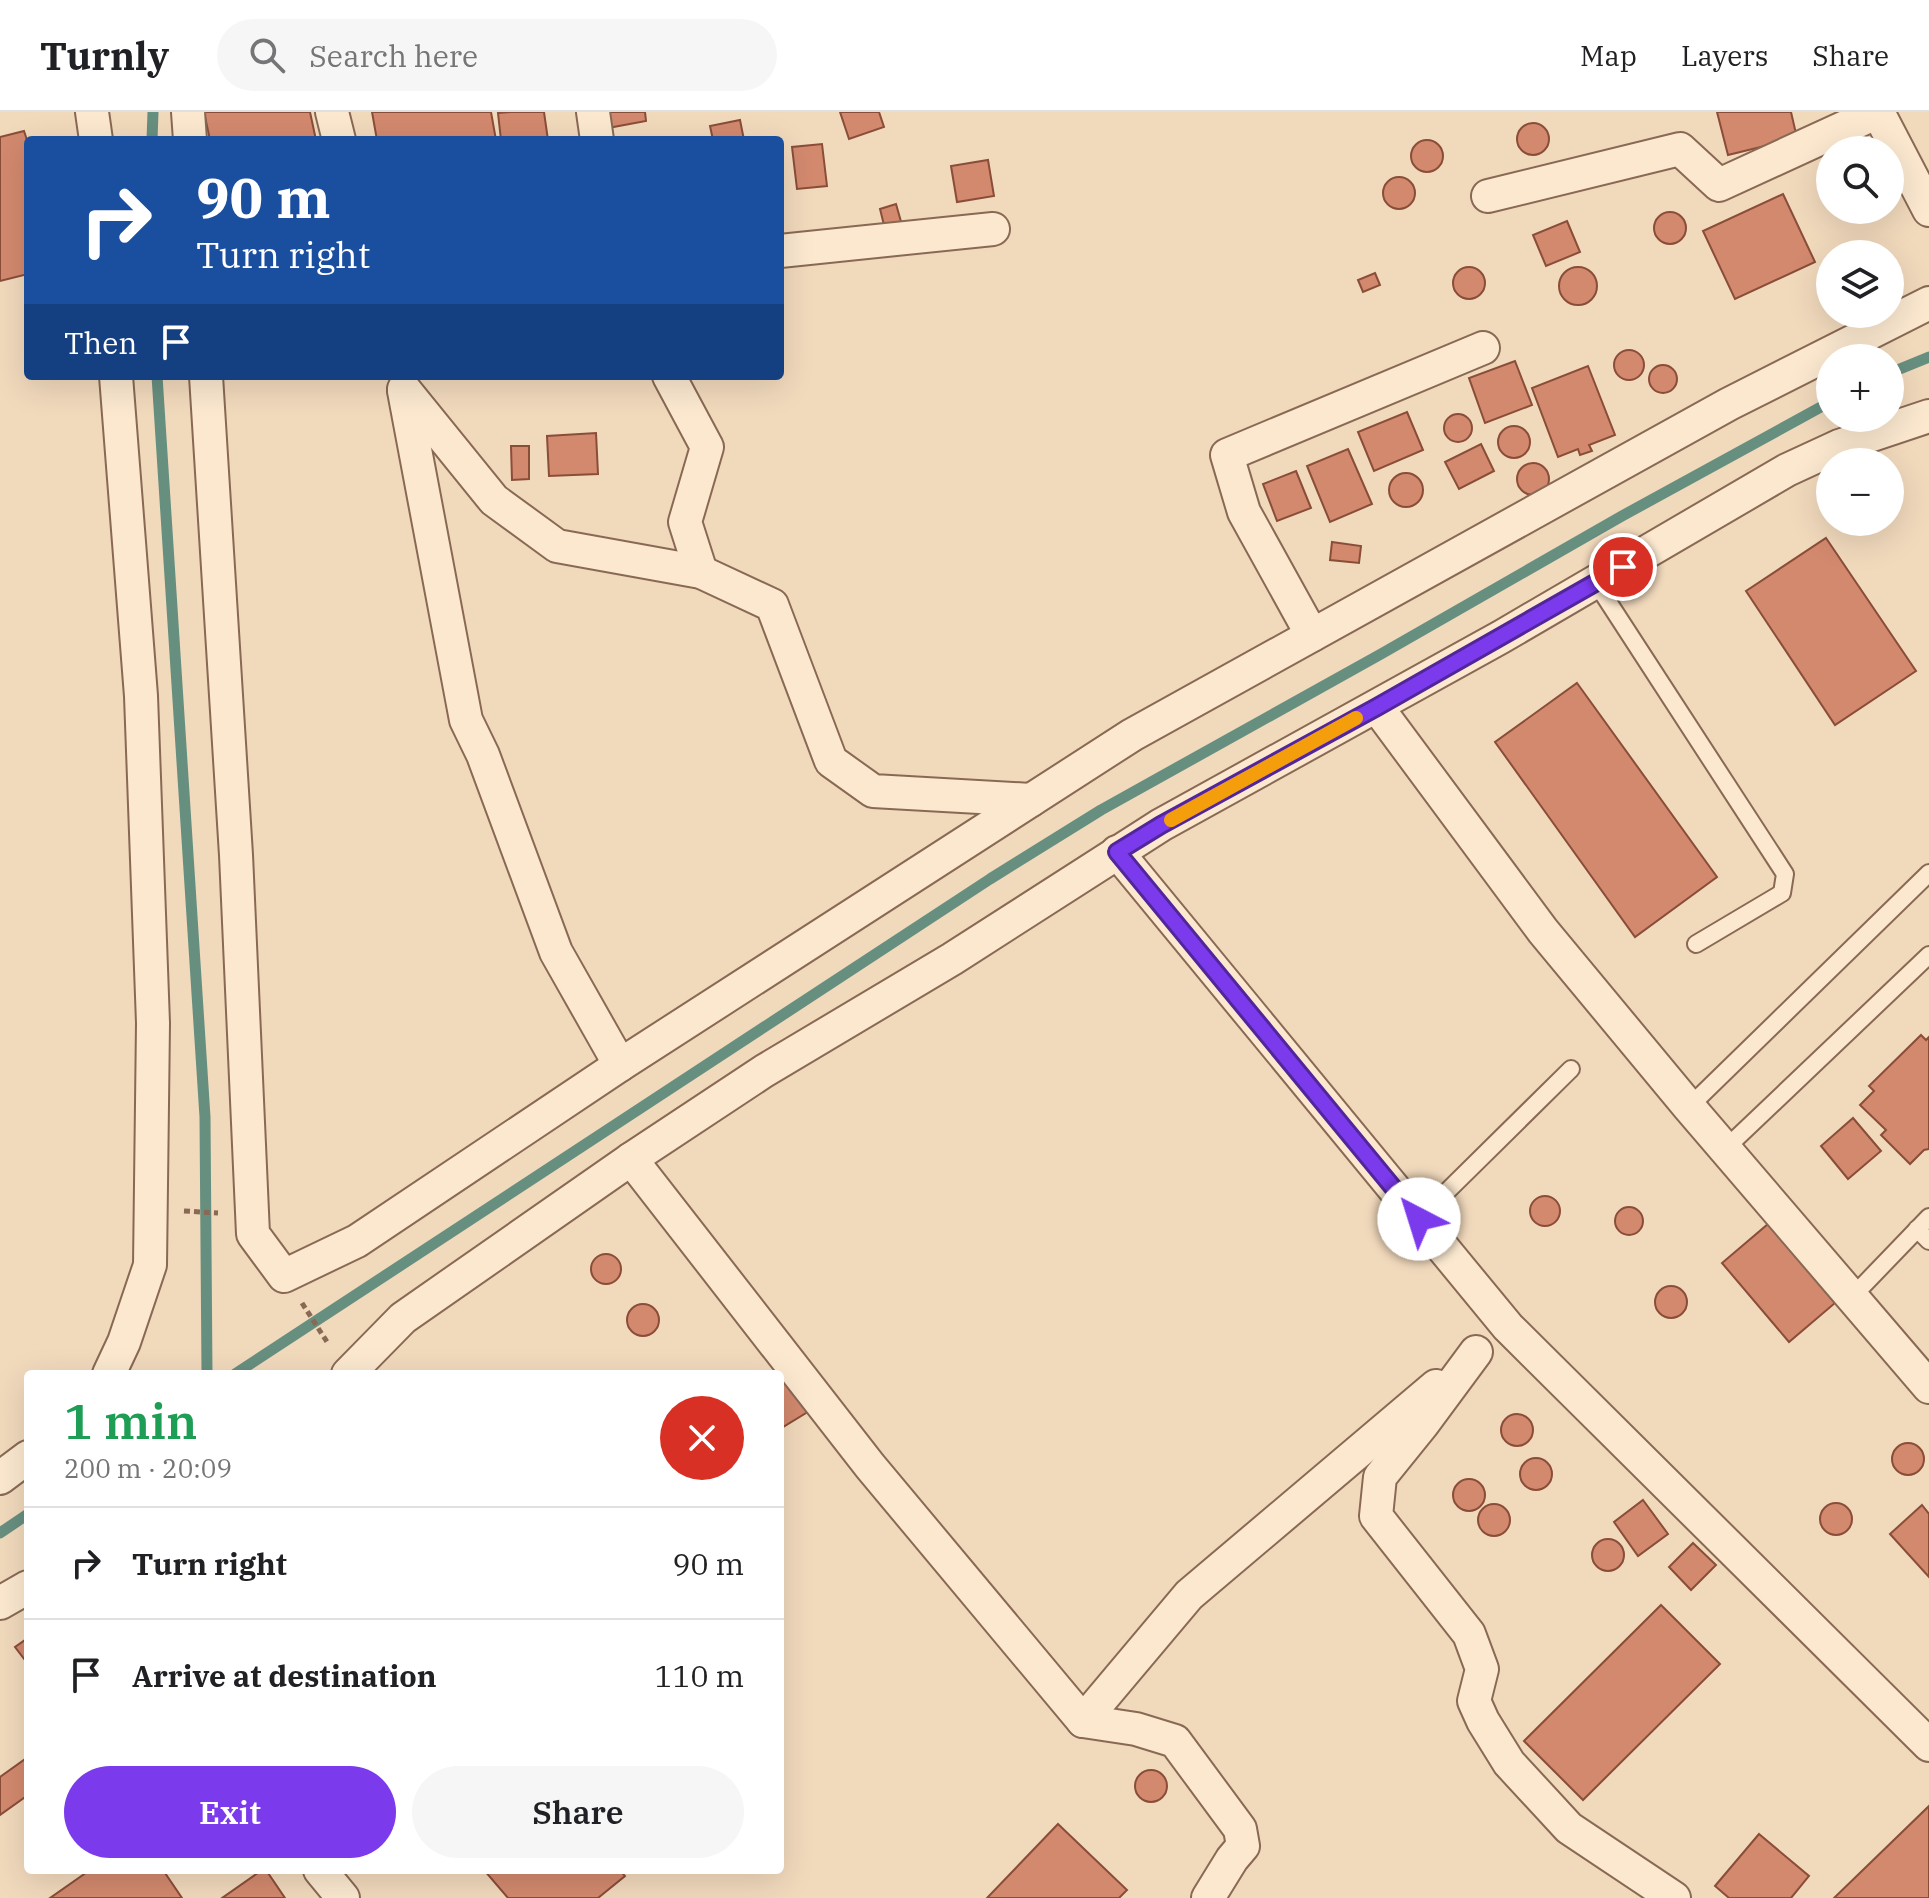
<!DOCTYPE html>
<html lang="en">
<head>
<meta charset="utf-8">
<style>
  body { margin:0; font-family:"IBM Plex Serif",serif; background:#f6f6f6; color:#202124; height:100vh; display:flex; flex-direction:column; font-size:30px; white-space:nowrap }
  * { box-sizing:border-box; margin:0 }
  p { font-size:26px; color:#757577 }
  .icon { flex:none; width:44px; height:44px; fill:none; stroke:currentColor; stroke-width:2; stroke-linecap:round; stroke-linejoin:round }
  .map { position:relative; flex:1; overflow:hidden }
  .sheet { position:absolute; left:24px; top:1258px; width:760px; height:504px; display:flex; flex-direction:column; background:#fff; border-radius:8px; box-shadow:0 8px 32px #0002 }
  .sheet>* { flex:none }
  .guide { position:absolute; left:24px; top:24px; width:760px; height:244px; border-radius:8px; box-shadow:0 8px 32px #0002; background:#1a4fa0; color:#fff; overflow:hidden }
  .buttons { position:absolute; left:1816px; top:24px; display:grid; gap:16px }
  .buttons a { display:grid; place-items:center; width:88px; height:88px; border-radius:50%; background:#fff; box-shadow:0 8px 32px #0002; font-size:40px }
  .pin { position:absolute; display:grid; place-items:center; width:68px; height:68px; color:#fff; margin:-34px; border:4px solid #fff; border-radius:50%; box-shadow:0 2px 8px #0007 }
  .me { position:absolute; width:88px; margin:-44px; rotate:320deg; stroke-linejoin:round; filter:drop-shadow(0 0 6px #0008) }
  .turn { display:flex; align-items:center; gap:28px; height:168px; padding:0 40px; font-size:36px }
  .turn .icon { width:104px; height:104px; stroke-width:2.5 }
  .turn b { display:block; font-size:56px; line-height:68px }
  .then { display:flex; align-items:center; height:76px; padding:0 40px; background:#0003; gap:16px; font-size:30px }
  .round { display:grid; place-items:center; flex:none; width:84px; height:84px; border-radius:42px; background:#f6f6f6 }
  .head { display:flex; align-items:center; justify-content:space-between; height:136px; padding:0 40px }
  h1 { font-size:48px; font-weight:600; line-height:60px; color:#1e9e55 }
  .cta { display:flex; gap:16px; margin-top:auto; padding:16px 40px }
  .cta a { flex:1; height:92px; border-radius:48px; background:#7c3aed; color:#fff; font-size:32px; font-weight:600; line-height:92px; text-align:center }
  .cta a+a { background:#f6f6f6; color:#202124 }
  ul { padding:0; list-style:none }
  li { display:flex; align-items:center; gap:24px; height:112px; padding:0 40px; border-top:2px solid #e0e0e0 }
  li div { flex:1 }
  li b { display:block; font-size:30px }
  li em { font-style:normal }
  header { display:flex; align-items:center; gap:48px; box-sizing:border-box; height:112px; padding:0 40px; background:#fff; border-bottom:2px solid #e0e0e0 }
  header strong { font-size:38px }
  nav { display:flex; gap:44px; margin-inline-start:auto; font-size:28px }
  .search { width:560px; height:72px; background:#f6f6f6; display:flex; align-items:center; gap:20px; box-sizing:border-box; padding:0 28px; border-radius:44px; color:#757577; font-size:30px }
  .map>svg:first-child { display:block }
</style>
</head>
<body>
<header>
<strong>Turnly</strong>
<div class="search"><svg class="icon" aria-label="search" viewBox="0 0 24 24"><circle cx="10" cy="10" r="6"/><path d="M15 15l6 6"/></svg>Search here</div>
<nav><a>Map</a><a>Layers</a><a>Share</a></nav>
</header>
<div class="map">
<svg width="1929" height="1786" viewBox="0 0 1929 1786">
  <rect width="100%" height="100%" fill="#f1d9bc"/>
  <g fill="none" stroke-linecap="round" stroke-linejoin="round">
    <g stroke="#678f7f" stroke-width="11">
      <path d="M 152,28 L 153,0"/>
      <path d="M 1890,261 L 1929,245"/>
      <path d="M 157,264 L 205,1005 L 207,1262"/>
      <path d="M 235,1262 L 990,767 L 1101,698 L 1381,542 L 1622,404 L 1830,290"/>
      <path d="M 0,1421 L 28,1402"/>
    </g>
  </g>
  <g fill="#d2896e" stroke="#8a4d38" stroke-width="2">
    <path d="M 204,0 L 310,0 L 316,28 L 210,28 Z"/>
    <path d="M 372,0 L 491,0 L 496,28 L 377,28 Z"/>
    <path d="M 511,0 L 544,0 L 548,28 L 501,28 L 498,1 Z"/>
    <path d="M 605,0 L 645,0 L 646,9 L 608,16 Z"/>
    <path d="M 840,0 L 879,0 L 884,15 L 849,27 Z"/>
    <path d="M 1717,0 L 1791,0 L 1797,26 L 1728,43 Z"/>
    <path d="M 740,8 L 744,28 L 713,28 L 710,14 Z"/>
    <circle cx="1533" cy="27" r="16"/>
    <path d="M 24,19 L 28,31 L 28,162 L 0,169 L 0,25 Z"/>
    <circle cx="1427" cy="44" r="16"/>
    <path d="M 822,32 L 827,74 L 797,77 L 792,35 Z"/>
    <path d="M 988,48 L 994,84 L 957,90 L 951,54 Z"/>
    <circle cx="1399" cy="81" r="16"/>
    <path d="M 1783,82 L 1815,150 L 1735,187 L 1703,119 Z"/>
    <path d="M 896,92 L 902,113 L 885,117 L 880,97 Z"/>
    <circle cx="1670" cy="116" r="16"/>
    <path d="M 1567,109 L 1580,140 L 1546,154 L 1533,123 Z"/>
    <circle cx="1578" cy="174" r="19"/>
    <circle cx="1469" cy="171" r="16"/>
    <path d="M 1375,161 L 1380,173 L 1363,180 L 1358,168 Z"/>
    <circle cx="1629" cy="253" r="15"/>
    <path d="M 1515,249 L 1532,293 L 1485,311 L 1469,266 Z"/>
    <circle cx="1663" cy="267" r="14"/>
    <path d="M 1588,254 L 1615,323 L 1589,333 L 1592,339 L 1580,343 L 1578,337 L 1558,345 L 1532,276 Z"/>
    <path d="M 1407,300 L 1423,338 L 1374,359 L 1358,320 Z"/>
    <circle cx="1458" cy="316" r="14"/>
    <circle cx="1514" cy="330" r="16"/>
    <path d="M 596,321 L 598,362 L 549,364 L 547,324 Z"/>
    <path d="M 1481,332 L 1494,359 L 1459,377 L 1445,350 Z"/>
    <path d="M 511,334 L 529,334 L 529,367 L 512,368 Z"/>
    <path d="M 1348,337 L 1372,392 L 1330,410 L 1307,354 Z"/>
    <circle cx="1533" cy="367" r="16"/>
    <path d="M 1296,359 L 1311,396 L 1277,409 L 1263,372 Z"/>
    <circle cx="1406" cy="378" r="17"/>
    <path d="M 1826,426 L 1916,559 L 1835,613 L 1746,479 Z"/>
    <path d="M 1332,430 L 1361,434 L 1359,451 L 1330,448 Z"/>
    <path d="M 1577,571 L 1717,765 L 1635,825 L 1495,630 Z"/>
    <path d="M 1921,923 L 1926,928 L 1929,925 L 1929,1037 L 1924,1038 L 1910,1052 L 1881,1023 L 1886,1018 L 1860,993 L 1874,979 L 1869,974 Z"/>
    <path d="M 1853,1006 L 1881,1039 L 1848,1067 L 1821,1034 Z"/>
    <circle cx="1545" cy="1099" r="15"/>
    <circle cx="1629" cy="1109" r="14"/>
    <path d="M 1768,1112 L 1835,1191 L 1789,1230 L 1722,1151 Z"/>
    <circle cx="606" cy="1157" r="15"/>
    <circle cx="1671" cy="1190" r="16"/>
    <circle cx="643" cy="1208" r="16"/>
    <path d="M 791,1267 L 811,1298 L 783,1315 L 780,1309 L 780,1274 Z"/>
    <circle cx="1517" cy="1318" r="16"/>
    <circle cx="1908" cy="1347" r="16"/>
    <circle cx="1536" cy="1362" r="16"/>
    <circle cx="1469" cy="1383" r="16"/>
    <path d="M 1643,1388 L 1668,1422 L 1638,1444 L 1614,1410 Z"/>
    <circle cx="1836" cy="1407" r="16"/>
    <circle cx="1494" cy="1408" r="16"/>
    <path d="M 1922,1393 L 1929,1402 L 1929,1465 L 1890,1422 Z"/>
    <circle cx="1608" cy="1443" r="16"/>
    <path d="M 1693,1431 L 1716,1453 L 1691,1478 L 1669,1455 Z"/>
    <path d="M 1661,1493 L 1720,1552 L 1583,1688 L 1524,1629 Z"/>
    <path d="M 28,1526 L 28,1552 L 15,1535 Z"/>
    <path d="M 28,1645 L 28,1683 L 0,1703 L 0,1665 Z"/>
    <circle cx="1151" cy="1674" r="16"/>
    <path d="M 1929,1694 L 1929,1786 L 1834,1786 Z"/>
    <path d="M 1058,1712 L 1127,1778 L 1119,1786 L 987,1786 Z"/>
    <path d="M 1759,1722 L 1809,1764 L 1791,1786 L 1729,1786 L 1715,1774 Z"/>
    <path d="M 90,1758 L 163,1758 L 182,1786 L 50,1786 Z"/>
    <path d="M 262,1758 L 266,1758 L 285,1786 L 222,1786 Z"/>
    <path d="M 484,1758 L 620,1758 L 625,1764 L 598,1786 L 508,1786 Z"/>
  </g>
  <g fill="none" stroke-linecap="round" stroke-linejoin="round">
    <defs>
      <g id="lane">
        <path d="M 1596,471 L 1785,762 L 1782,781 L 1696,832"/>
        <path d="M 1689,995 L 1929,761"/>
        <path d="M 1725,1037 L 1929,843"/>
        <path d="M 1419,1107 L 1571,957"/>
        <path d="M 1917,1117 L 1929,1129"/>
        <path d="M 1852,1185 L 1929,1105"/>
      </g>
      <g id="street">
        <path d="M 92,0 L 96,28"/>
        <path d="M 188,0 L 190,28"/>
        <path d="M 332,0 L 339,28"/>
        <path d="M 593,0 L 597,28"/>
        <path d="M 1488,84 L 1680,37 L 1719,73 L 1878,0 L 1929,98"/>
        <path d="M 780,139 L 993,117"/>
        <path d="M 206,264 L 236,743 L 253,1122 L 284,1164 L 357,1129 L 620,953 L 1132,623 L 1729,292 L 1929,191"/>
        <path d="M 669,264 L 707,335 L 685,410 L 701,460"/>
        <path d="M 404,277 L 494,388 L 557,434 L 701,460 L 772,493 L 831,649 L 873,679 L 1031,688"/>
        <path d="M 404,279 L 466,608 L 483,643 L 556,840 L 620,953"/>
        <path d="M 1312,523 L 1244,400 L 1227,343 L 1483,236"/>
        <path d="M 1377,595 L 1543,819 L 1689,995 L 1929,1275"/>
        <path d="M 1117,740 L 1508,1215 L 1929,1633"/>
        <path d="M 631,1047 L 870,1354 L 1083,1609 L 1136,1617 L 1175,1629 L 1240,1717 L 1243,1734 L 1232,1747 L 1208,1786"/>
        <path d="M 1476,1240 L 1422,1313 L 1380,1365 L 1376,1404 L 1469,1522 L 1482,1557 L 1474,1589 L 1483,1609 L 1509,1651 L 1569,1716 L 1674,1786"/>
        <path d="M 109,1262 L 124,1230 L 150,1153 L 153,911 L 141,584 L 116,264"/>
        <path d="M 348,1262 L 403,1206 L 631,1047 L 764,959 L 952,847 L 1161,713 L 1501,525 L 1787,358 L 1839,334 L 1929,304"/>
        <path d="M 0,1366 L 28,1345"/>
        <path d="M 0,1491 L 28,1475"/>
        <path d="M 1083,1609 L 1189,1483 L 1436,1274"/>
        <path d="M 320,1758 L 343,1786"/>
      </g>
    </defs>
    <use href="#lane" stroke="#896954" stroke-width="20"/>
    <use href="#street" stroke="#896954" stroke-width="36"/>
    <g stroke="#896954" stroke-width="5" stroke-dasharray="6 4" stroke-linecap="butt">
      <path d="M 184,1099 L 218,1101"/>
      <path d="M 302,1191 L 329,1233"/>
    </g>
    <use href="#lane" stroke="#fbe8cf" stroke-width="16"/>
    <use href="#street" stroke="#fbe8cf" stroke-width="32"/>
  </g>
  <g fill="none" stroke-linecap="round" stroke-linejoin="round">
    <defs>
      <path id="route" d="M 1419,1107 L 1117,740 L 1161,713 L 1377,595 L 1623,455"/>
    </defs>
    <use href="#route" stroke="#51269a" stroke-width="20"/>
    <use href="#route" stroke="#7c3aed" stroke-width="14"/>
    <path stroke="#f59e0b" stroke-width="14" d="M 1171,708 L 1356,606"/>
  </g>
</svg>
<div class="buttons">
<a><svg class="icon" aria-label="search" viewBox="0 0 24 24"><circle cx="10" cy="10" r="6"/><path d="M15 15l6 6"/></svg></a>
<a><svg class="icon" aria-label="layers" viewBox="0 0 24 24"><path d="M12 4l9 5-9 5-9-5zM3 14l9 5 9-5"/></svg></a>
<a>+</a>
<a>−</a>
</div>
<div class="pin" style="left:1623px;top:455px;background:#d93025"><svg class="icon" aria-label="arrive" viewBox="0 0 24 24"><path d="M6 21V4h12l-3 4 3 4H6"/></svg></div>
<svg class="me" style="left:1419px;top:1107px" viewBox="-20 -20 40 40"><circle r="19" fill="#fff"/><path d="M0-13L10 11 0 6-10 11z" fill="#7c3aed"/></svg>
<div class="guide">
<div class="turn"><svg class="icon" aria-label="right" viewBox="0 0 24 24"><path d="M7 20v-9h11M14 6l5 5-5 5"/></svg><div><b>90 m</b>Turn right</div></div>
<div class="then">Then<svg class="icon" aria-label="arrive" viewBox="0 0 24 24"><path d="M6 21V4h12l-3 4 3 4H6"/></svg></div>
</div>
<section class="sheet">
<div class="head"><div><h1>1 min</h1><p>200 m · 20:09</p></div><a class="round" style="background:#d93025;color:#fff"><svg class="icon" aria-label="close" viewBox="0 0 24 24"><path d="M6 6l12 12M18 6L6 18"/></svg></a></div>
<ul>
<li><svg class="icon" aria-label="right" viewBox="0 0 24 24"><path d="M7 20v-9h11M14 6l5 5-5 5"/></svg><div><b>Turn right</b></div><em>90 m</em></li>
<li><svg class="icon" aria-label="arrive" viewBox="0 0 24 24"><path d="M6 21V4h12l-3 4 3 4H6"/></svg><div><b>Arrive at destination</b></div><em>110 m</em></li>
</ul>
<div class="cta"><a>Exit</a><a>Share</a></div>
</section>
</div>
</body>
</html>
